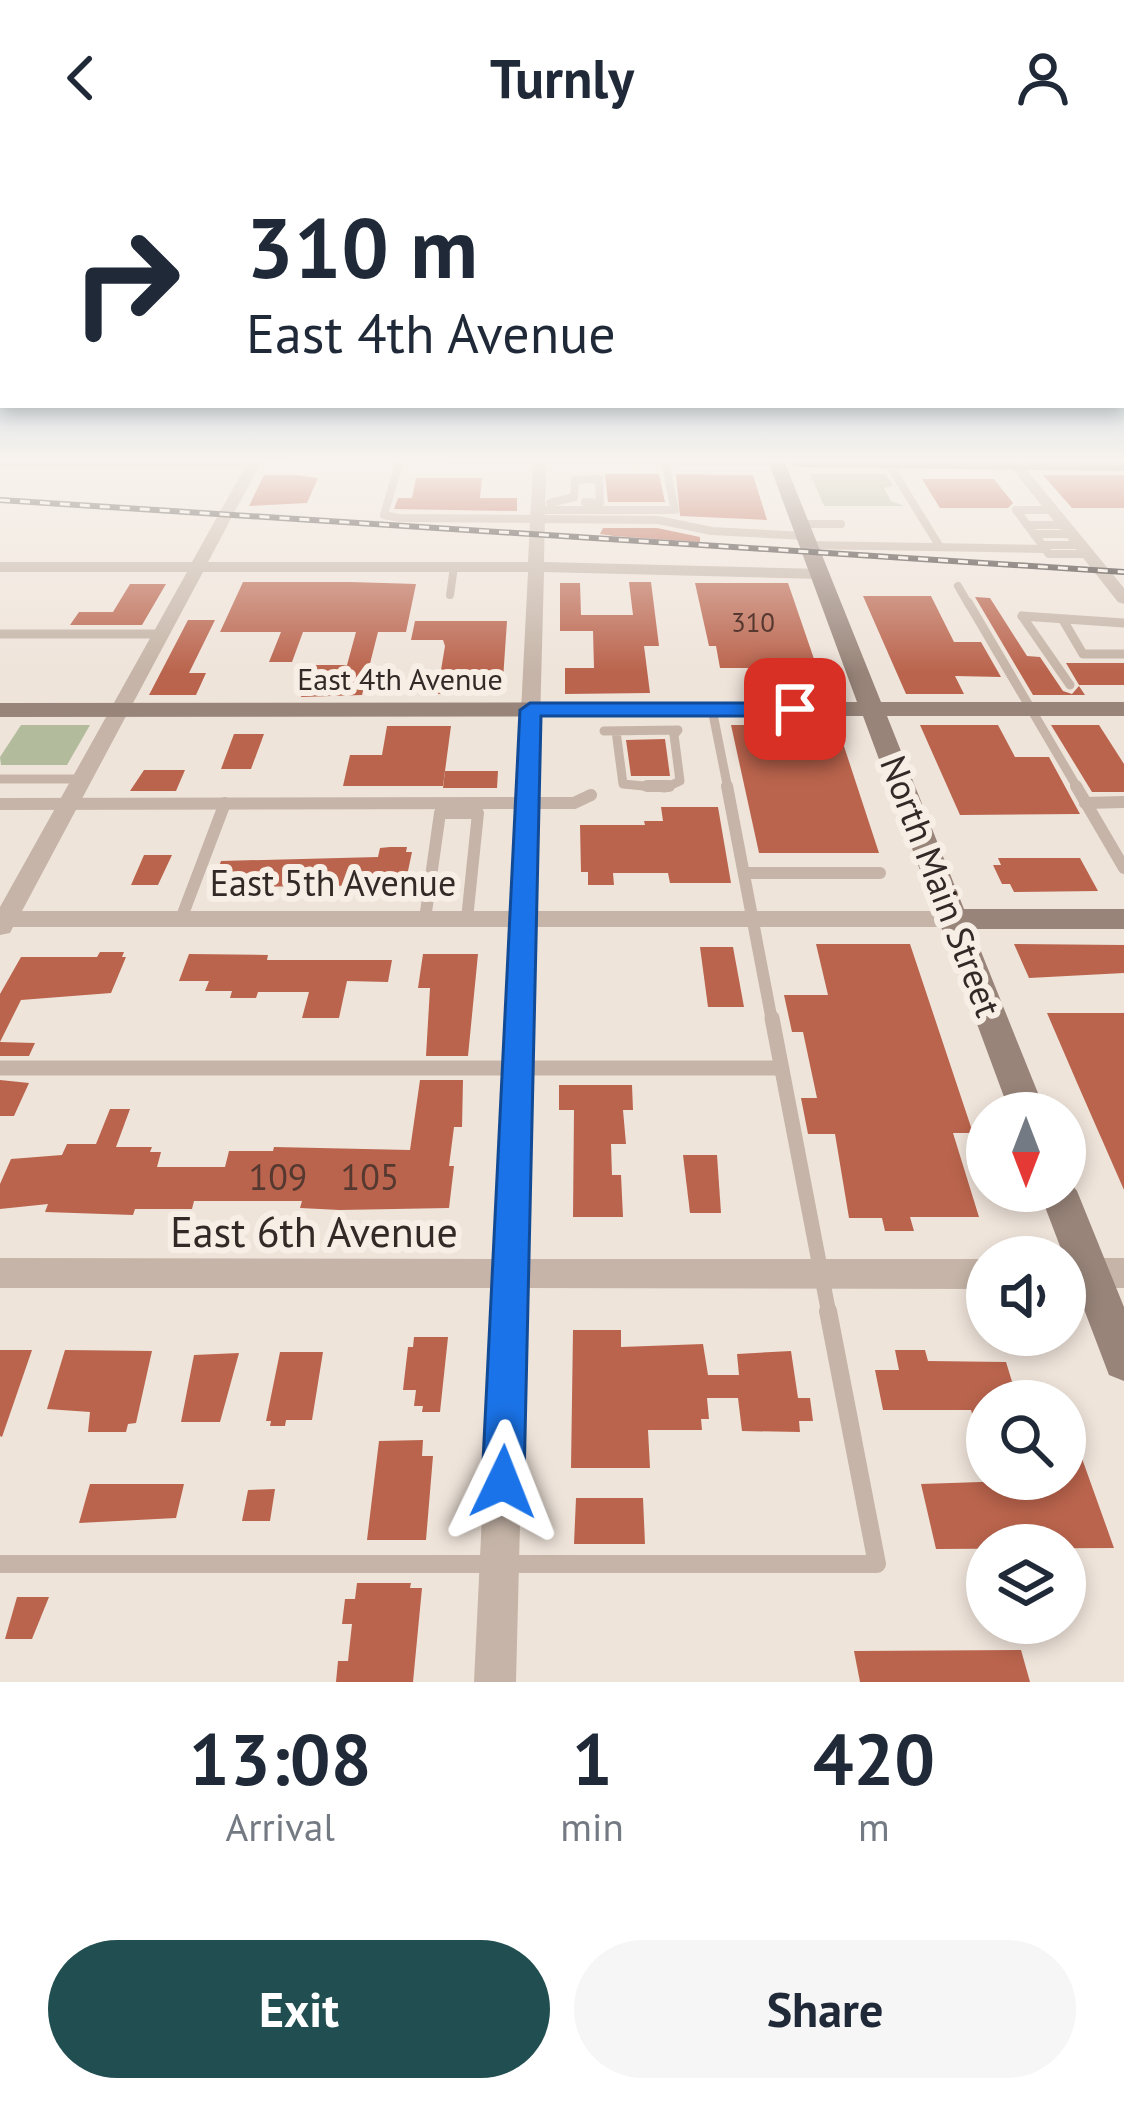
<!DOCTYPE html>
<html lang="en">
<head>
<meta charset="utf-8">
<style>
  body { margin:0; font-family:"PT Sans",sans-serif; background:#f6f6f7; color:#1f2937; height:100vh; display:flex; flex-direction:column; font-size:45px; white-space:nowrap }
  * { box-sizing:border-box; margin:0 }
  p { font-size:39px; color:#747a83 }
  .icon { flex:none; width:66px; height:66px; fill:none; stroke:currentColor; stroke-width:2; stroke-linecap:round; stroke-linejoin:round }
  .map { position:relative; height:1526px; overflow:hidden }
  .drawer { display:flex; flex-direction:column; background:#fff; flex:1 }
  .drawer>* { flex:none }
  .banner { position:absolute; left:0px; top:0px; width:1125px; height:252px; box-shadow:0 6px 18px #0003; background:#fff; color:#1f2937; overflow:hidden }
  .needle { width:78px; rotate:180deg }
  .tools { position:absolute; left:966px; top:936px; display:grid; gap:24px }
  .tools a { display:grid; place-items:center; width:120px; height:120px; border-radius:50%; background:#fff; box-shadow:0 6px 18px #0003; font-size:60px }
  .pin { position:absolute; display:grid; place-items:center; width:102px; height:102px; color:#fff; margin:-51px; border-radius:24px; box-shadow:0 6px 18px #0006 }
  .me { position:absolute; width:132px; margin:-66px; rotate:2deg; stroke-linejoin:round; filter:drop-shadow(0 0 9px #0008) }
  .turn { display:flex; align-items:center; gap:42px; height:252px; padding:0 48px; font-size:54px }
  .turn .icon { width:156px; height:156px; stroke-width:2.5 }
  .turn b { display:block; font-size:84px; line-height:102px }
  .eta { display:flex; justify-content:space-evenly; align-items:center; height:204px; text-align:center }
  .eta b { font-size:72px; font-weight:800; line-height:84px }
  .button { display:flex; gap:24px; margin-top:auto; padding:24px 48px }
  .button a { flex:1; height:138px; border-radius:72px; background:#214e50; color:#fff; font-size:48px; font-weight:800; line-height:138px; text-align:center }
  .button a+a { background:#f6f6f7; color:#1f2937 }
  header { display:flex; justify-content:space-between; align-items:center; height:156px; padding:0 48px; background:#fff; font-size:54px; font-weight:800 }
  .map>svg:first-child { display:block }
</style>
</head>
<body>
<header><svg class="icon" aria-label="back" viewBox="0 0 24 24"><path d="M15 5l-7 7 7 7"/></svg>Turnly<svg class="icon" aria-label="person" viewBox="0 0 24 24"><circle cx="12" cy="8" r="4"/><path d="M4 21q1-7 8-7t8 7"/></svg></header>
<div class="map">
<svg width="1124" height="1526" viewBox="0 0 1124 1526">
  <rect width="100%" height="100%" fill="#efe4da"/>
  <g fill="#b2bc9c">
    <path d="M 810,318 L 886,318 L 893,330 L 884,332 L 891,345 L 904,350 L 824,350 Z"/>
    <path d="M 21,569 L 90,569 L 67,609 L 1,609 L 0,601 Z"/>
  </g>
  <g fill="#ba644d">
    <path d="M 605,318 L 659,318 L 665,346 L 608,346 Z"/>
    <path d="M 676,318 L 753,319 L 767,364 L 680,360 Z"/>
    <path d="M 264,319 L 296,319 L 318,322 L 307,347 L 249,350 Z"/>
    <path d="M 1043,319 L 1124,319 L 1124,352 L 1072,352 Z"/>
    <path d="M 416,322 L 482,322 L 480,342 L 517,342 L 517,355 L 394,353 L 398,342 L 412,342 Z"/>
    <path d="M 922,323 L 994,323 L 1013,347 L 1008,352 L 940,352 Z"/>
    <path d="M 603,372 L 657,372 L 700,381 L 700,386 L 614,380 L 600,378 Z"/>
    <path d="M 243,426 L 351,426 L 416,428 L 406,476 L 378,476 L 362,539 L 301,541 L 311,509 L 347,509 L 356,476 L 303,476 L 292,506 L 269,506 L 281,476 L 220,476 Z"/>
    <path d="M 629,426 L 651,426 L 659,490 L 644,490 L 650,537 L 565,538 L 565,512 L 594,512 L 593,475 L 560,475 L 560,427 L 580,427 L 581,459 L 633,459 Z"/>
    <path d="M 695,427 L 788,427 L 826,538 L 780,538 L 778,529 L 753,529 L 749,512 L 720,512 L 716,490 L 709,490 Z"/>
    <path d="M 130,428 L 166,428 L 142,469 L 70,469 L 79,456 L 113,456 Z"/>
    <path d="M 863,440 L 931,440 L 954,486 L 981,486 L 1001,521 L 955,520 L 964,538 L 906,538 Z"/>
    <path d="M 975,441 L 990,442 L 1027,500 L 1040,501 L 1063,535 L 1072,538 L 1079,530 L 1085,539 L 1033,539 Z"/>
    <path d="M 188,464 L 215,464 L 189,517 L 206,517 L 196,539 L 149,539 Z"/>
    <path d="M 415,465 L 507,465 L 502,538 L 437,538 L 445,490 L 443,484 L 411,484 Z"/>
    <path d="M 1066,507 L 1124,507 L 1124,529 L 1079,529 Z"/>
    <path d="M 731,569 L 837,569 L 879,697 L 759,697 Z"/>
    <path d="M 920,569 L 998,569 L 1015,601 L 1049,601 L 1080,658 L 960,659 Z"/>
    <path d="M 1051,569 L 1099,569 L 1124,608 L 1124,636 L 1092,636 Z"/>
    <path d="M 387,570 L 451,570 L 443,630 L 343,630 L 350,599 L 382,599 Z"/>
    <path d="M 234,578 L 264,578 L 251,613 L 221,613 Z"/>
    <path d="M 665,583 L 670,620 L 631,620 L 626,584 Z"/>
    <path d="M 144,614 L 185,614 L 176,635 L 130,635 Z"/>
    <path d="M 445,615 L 498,615 L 497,632 L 443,632 Z"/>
    <path d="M 661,651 L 718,651 L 731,727 L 670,727 L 668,717 L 613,717 L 614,729 L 588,729 L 588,716 L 581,716 L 580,669 L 645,669 L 644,665 L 663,665 Z"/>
    <path d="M 390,691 L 407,691 L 406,696 L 412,696 L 405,729 L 220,731 L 221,727 L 213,727 L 221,705 L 378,701 L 380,692 Z"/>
    <path d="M 144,699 L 172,699 L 158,729 L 131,729 Z"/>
    <path d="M 998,702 L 1080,702 L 1098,735 L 1014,736 L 1010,728 L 1002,728 L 993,709 L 1001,709 Z"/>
    <path d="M 816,788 L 910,788 L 973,977 L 953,977 L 979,1061 L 910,1061 L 914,1075 L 885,1075 L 882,1062 L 849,1062 L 835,978 L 808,978 L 801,942 L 817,942 L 803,876 L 792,876 L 784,839 L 828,839 Z"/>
    <path d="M 1014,788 L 1124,789 L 1124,817 L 1029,822 Z"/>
    <path d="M 700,791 L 733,791 L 744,851 L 708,851 Z"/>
    <path d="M 100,796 L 124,796 L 122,801 L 126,801 L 111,837 L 21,844 L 0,886 L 35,887 L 29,900 L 0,900 L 0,838 L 21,801 L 97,801 Z"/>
    <path d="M 189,798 L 268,799 L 267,804 L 392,804 L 388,826 L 347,825 L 339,862 L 302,862 L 309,836 L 258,836 L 256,842 L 230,842 L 232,835 L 205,835 L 209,825 L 179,825 Z"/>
    <path d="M 423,798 L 478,798 L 468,900 L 426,900 L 430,832 L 418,832 Z"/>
    <path d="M 1047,857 L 1124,857 L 1124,1034 L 1078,929 Z"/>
    <path d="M 0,924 L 29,927 L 14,960 L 0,960 Z"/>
    <path d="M 420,924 L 463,924 L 462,971 L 454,971 L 449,1010 L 454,1010 L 449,1052 L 340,1054 L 300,1052 L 302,1045 L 194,1045 L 192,1053 L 135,1053 L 133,1059 L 45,1056 L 48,1048 L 0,1053 L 0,1028 L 11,1003 L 62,999 L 67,988 L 96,988 L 110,953 L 130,953 L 116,991 L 152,991 L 150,996 L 161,996 L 157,1011 L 225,1011 L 229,995 L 273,995 L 274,991 L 410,994 Z"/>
    <path d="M 559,929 L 632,929 L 633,954 L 623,954 L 626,988 L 611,988 L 612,1019 L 621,1019 L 623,1061 L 573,1061 L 574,954 L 559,954 Z"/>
    <path d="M 683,999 L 717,999 L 721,1057 L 690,1057 Z"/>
    <path d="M 573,1174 L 621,1174 L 621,1191 L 703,1188 L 708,1219 L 739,1219 L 737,1198 L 791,1195 L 798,1242 L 810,1242 L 813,1265 L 799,1265 L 800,1276 L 742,1275 L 738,1242 L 707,1242 L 709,1263 L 701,1263 L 702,1274 L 648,1274 L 650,1312 L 571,1312 Z"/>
    <path d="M 414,1181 L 448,1181 L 440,1256 L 422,1256 L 423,1250 L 414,1250 L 416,1234 L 403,1234 L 408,1191 L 413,1191 Z"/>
    <path d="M 0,1194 L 32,1194 L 2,1281 L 0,1280 Z"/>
    <path d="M 65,1194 L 152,1195 L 136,1267 L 128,1268 L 126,1276 L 88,1276 L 90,1256 L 47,1253 Z"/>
    <path d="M 895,1194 L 925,1194 L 928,1205 L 1006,1206 L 1018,1245 L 987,1245 L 987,1292 L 982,1292 L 971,1254 L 883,1254 L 875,1214 L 899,1214 Z"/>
    <path d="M 280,1196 L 323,1196 L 312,1264 L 286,1264 L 285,1270 L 270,1270 L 271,1265 L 266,1265 Z"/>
    <path d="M 239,1197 L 220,1266 L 181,1266 L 194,1199 Z"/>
    <path d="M 1065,1255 L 1114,1392 L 936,1393 L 921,1328 L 1065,1323 Z"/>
    <path d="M 423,1284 L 422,1300 L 433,1300 L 426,1384 L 367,1384 L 379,1285 Z"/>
    <path d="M 90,1328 L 184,1328 L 176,1362 L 79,1367 Z"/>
    <path d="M 275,1333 L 270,1365 L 242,1365 L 248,1334 Z"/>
    <path d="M 576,1342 L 643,1342 L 645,1388 L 574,1388 Z"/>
    <path d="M 357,1427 L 411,1427 L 410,1432 L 422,1432 L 413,1526 L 336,1526 L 338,1505 L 348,1505 L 352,1468 L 342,1468 L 345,1443 L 355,1443 Z"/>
    <path d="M 17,1441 L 49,1441 L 32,1483 L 5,1483 Z"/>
    <path d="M 1021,1494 L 1030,1526 L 860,1526 L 854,1495 Z"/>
  </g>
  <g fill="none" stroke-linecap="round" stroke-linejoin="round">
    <g stroke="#c5b4a7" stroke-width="8">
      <path d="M 885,302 L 940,391"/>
      <path d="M 398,311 L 384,359 L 399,362 L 658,364 L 712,375 L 805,380"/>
      <path d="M 550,347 L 574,341 L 575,324 L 599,323 L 600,347 L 585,346"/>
      <path d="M 538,354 L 675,354 L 664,302"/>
      <path d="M 1016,354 L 1049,398 L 1088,398"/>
      <path d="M 1016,354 L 1052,354"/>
      <path d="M 801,368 L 841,368"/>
      <path d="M 1027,369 L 1065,369"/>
      <path d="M 1034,378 L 1072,378"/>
      <path d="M 809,389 L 1045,393"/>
      <path d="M 1042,389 L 1080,389"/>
      <path d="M 958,430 L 969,449"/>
      <path d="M 450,439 L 454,411"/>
    </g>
    <g stroke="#c5b4a7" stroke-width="9">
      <path d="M 968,446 L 1078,633"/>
      <path d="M 1022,460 L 1124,467"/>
      <path d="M 1022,460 L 1070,529"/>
      <path d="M 1063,464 L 1083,498 L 1124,498"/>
      <path d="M 0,478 L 161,478"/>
      <path d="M 712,553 L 728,633"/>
      <path d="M 604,575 L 678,574 L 674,579 L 680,625 L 665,632 L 623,628 L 616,575"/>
      <path d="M 0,623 L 83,623"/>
    </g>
    <g stroke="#c5b4a7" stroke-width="12">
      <path d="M 647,630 L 669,630"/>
      <path d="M 727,630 L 772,865"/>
      <path d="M 1076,630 L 1124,712"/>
      <path d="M 1085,647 L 1124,646"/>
      <path d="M 0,648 L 574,647 L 591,639"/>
      <path d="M 744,717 L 880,717"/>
      <path d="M 181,763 L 225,647"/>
      <path d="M 425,763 L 440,657 L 478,657 L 467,763"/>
    </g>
    <g stroke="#c5b4a7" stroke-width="15">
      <path d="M 772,862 L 829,1158"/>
      <path d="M 0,912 L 781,912"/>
    </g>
    <path stroke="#c5b4a7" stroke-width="18" d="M 0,1408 L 877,1408 L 828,1155"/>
    <g fill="#c5b4a7" fill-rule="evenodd">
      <path d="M 1004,302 L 1017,302 L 1124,432 L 1124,448 L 1118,446 Z"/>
      <path d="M 0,303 L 777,302 L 784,306 L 777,310 L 546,308 L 544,406 L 820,413 L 828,418 L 820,423 L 544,416 L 535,755 L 953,755 L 965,763 L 953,771 L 535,771 L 527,1103 L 987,1103 L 987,1133 L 526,1132 L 516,1526 L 474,1526 L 493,1132 L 0,1132 L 0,1102 L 495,1103 L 511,771 L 13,771 L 10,777 L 0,779 L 0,751 L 187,416 L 0,416 L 0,406 L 192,406 L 245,311 L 0,311 ZM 261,306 L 533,308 L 528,406 L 208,406 ZM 203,416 L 528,416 L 511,755 L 22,755 Z"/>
      <rect x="1065" y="1102" width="59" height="30"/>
    </g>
    <g fill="#988479" fill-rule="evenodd">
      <path d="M 767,302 L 783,302 L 881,546 L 1124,546 L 1124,560 L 887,560 L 964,753 L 1124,753 L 1124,773 L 972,773 L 1046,957 L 1010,957 L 863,560 L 0,561 L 0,547 L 857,546 Z"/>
      <path d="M 791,302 L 1124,305 L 1124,315 L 795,311 L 787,306 Z"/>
      <path d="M 1065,1021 L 1077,1035 L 1124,1151 L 1124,1225 L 1109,1219 L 1039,1035 L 1065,1035 Z"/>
    </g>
    <defs>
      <path id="rail" d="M 0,344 L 1124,416"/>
    </defs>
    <use href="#rail" stroke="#332a27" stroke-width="6"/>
    <use href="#rail" stroke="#f7efe6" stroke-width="3" stroke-dasharray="10" stroke-linecap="butt"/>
  </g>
  <linearGradient id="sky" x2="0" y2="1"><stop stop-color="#7dafcf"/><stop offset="0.59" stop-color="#f8f3ee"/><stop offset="1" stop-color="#f8f3ee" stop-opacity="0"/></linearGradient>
  <rect width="1124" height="516" fill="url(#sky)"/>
  <path fill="#1a73e8" stroke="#114b97" stroke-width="3" d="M 530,547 L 795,547 L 806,553 L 795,560 L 541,560 L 524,1326 L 518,1341 L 503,1347 L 488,1341 L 482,1326 L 520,554 Z"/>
  <g text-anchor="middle" stroke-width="12" stroke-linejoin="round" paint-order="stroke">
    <g font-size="27" fill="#553830">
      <text x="753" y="476">310</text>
    </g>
    <g font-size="30" fill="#332a27" stroke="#f7efe6">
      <text x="400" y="534">East 4th Avenue</text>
    </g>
    <g font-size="36" fill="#332a27" stroke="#f7efe6">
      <text x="333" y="740">East 5th Avenue</text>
      <text transform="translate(941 730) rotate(69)" y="13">North Main Street</text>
    </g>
    <g font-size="36" fill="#553830">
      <text x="278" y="1034">109</text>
      <text x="370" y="1034">105</text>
    </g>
    <g font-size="42" fill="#332a27" stroke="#f7efe6">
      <text x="314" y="1091">East 6th Avenue</text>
    </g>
  </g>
</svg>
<div class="tools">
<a><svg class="needle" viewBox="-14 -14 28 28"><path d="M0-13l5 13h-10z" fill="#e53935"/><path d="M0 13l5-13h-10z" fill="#747a83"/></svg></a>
<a><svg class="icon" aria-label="sound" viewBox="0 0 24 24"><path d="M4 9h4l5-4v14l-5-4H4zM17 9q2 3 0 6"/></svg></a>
<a><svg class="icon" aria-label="search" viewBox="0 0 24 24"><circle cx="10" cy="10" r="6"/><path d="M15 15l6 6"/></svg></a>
<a><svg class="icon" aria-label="layers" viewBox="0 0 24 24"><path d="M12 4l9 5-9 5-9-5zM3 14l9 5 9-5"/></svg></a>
</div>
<div class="pin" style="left:795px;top:553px;background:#d93025"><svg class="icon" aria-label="arrive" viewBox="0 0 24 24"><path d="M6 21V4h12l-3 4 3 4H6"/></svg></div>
<svg class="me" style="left:503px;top:1326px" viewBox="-20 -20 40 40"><path d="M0-17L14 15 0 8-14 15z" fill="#1a73e8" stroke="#fff" stroke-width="4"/></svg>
<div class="banner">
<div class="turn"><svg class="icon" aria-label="right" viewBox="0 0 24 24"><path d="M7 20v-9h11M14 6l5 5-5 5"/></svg><div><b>310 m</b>East 4th Avenue</div></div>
</div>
</div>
<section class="drawer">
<div class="eta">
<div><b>13:08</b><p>Arrival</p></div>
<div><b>1</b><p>min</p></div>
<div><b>420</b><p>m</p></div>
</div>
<div class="button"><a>Exit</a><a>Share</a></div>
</section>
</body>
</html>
